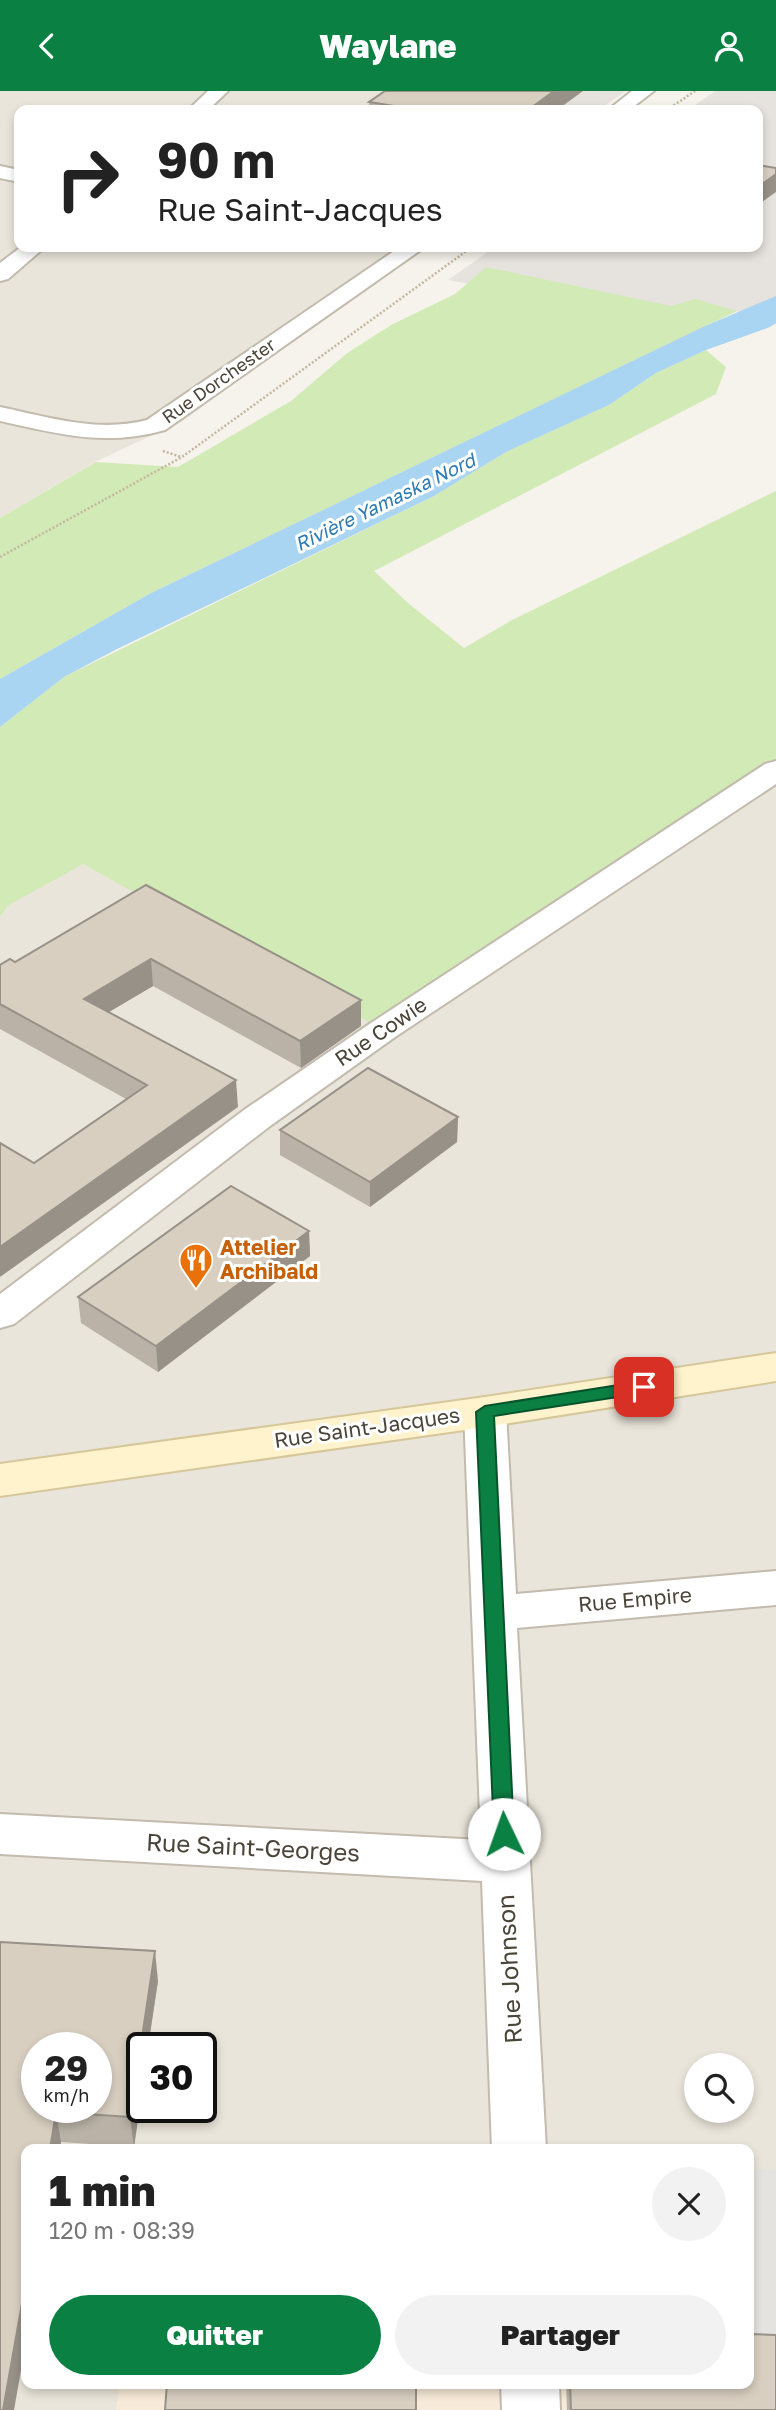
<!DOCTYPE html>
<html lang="fr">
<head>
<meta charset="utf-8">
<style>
  body { margin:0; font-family:"Golos Text",sans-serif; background:#f2f2f2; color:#222; height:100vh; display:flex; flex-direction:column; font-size:26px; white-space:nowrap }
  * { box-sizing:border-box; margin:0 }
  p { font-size:23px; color:#767676 }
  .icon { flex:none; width:38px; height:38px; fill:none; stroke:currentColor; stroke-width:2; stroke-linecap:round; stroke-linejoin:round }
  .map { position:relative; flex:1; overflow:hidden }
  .sheet { position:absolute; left:21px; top:2053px; width:733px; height:245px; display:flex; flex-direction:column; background:#fff; border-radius:14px; box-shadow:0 4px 10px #0003 }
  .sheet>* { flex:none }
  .guide { position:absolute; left:14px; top:14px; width:749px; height:147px; border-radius:14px; box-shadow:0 4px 10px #0003; background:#fff; color:#222; overflow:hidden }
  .tools { position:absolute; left:684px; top:1962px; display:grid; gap:14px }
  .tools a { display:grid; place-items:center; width:70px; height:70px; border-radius:50%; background:#fff; box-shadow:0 4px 10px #0003; font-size:35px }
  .speed { position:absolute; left:21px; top:1941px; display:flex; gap:14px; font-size:35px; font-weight:700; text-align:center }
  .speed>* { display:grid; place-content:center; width:91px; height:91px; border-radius:50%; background:#fff; box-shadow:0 4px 10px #0003; line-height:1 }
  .speed small { font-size:18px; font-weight:400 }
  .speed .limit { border:4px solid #111; border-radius:10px; background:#fff; color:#111 }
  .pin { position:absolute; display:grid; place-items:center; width:60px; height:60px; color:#fff; margin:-30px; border-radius:14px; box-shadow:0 4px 10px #0006 }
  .me { position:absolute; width:77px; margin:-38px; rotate:357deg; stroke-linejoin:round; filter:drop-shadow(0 0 5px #0008) }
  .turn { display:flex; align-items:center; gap:24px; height:147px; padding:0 28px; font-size:32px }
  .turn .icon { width:91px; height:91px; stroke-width:2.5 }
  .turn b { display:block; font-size:49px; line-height:60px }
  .round { display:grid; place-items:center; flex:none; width:74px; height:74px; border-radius:37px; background:#f2f2f2 }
  .head { display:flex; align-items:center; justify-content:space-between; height:119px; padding:0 28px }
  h1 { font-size:42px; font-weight:800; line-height:52px }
  .primary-button { display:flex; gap:14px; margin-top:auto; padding:14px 28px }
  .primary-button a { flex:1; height:80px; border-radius:42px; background:#0b8043; color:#fff; font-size:28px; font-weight:800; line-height:80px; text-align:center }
  .primary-button a+a { background:#f2f2f2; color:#222 }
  header { display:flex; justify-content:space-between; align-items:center; height:91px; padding:0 28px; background:#0b8043; color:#fff; font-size:32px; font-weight:800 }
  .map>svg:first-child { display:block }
</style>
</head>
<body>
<header><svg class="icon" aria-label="back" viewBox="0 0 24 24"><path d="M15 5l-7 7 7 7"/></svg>Waylane<svg class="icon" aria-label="person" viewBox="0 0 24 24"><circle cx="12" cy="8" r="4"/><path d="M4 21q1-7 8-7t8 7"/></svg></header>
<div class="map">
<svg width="776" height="2319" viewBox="0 0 776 2319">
  <rect width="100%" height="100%" fill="#f6f3ec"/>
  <g fill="#eae5da" fill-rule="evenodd">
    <path d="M 0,0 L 404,0 L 380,19 L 19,19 L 19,156 L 411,156 L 183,330 L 97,370 L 0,427 Z"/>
    <path d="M 776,677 L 776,2319 L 0,2319 L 0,826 L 9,814 L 83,772 L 383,939 ZM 37,1956 L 96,1956 L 96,2016 L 37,2016 ZM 142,1956 L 201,1956 L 201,2016 L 142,2016 ZM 696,1974 L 742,1974 L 742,2020 L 696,2020 ZM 26,2058 L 749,2058 L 749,2292 L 26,2292 Z"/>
  </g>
  <path fill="#f7ead8" d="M 120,2292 L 749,2292 L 776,2319 L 116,2319 Z"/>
  <g fill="#e6e2dd">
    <path d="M 404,0 L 626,0 L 598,19 L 380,19 Z"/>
    <path d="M 715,0 L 776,0 L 776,234 L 737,220 L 703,236 L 448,189 L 495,156 L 758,156 L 758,19 L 688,19 Z"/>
  </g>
  <g fill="#d2eab5">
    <path d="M 486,176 L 671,215 L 695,208 L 737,220 L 151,502 L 0,588 L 0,427 L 96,371 L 178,376 L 291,310 L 346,263 L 391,234 L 455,203 Z"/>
    <path d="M 706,259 L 726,276 L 716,303 L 374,480 L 408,512 L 464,557 L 512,529 L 776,400 L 776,677 L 383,939 L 83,773 L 9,814 L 0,826 L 0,636 L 64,586 L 434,405 L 506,361 L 609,314 L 656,282 Z"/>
  </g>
  <path fill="#e5e3e0" d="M 749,2078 L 776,2078 L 776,2319 L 749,2292 Z"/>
  <path fill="#a9d4f2" d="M 776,205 L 776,232 L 770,236 L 706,259 L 656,282 L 609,314 L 506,361 L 434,405 L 117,558 L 64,586 L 0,636 L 0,588 L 151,502 L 703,236 Z"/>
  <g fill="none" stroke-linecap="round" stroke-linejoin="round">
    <defs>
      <g id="minor">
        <path d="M 632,0 L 654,0 L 629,19 L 608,19 Z"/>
        <path d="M 0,75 L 19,79 L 19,91 L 0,87 Z"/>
        <path d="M 400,156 L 425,156 L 165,339 C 105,356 59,343 0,330 L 0,316 C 48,326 98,342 147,329 Z"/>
        <path d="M 485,1306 L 500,1311 L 506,1321 L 516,1503 L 776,1480 L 776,1514 L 517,1537 L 546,2058 L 492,2058 L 482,1790 L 0,1763 L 0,1723 L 481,1749 L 464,1321 L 470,1311 Z"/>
        <path d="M 501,2292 L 559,2292 L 560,2319 L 502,2319 Z"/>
      </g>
      <g id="tertiary">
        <path d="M 208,0 L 228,0 L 208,19 L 188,19 Z"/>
        <path d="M 21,156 L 45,156 L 8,188 L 0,190 L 0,172 Z"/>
        <path d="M 776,670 L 776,693 L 395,946 L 270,1035 L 14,1233 L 0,1237 L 0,1203 L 244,1019 L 371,932 L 765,673 Z"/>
      </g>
      <path id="secondary" d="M 776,1262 L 776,1290 L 485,1336 L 0,1405 L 0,1373 L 485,1306 Z"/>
    </defs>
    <use href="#minor" stroke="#c2bbae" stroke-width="4"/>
    <use href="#tertiary" stroke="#c2bbae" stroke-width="4"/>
    <use href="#secondary" stroke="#d6c79b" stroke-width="4"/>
    <g stroke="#c4b79f" stroke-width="2.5" stroke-dasharray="2 2" stroke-linecap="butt">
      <path d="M 667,19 L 695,0"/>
      <path d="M 163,360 L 181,366"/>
      <path d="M 0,466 L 182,366 L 472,156"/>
    </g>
    <use href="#minor" fill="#fff" fill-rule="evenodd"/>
    <use href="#tertiary" fill="#fff" fill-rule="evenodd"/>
    <use href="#secondary" fill="#fff3cd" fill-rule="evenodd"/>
  </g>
  <g fill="#bab2a6">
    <path d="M 369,11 L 557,19 L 369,19 Z"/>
    <path d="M 146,794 L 361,935 L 301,977 L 153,895 L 109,921 L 238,1016 L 126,1008 L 0,938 L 0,874 L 15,871 Z"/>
    <path d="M 458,1026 L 457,1051 L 370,1116 L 280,1064 L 280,1039 Z"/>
    <path d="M 309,1140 L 310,1165 L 158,1281 L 81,1232 L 78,1206 Z"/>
    <path d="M 0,1851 L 158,1890 L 148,1956 L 142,1956 L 142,2001 L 134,2056 L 61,2051 L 60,2058 L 26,2058 Z"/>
    <path d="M 566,2292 L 749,2292 L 776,2319 L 567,2319 Z"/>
  </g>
  <g fill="#979187">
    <path d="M 554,0 L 583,0 L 557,19 L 528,19 Z"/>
    <path d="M 776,83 L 776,101 L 758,114 L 758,96 Z"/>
    <path d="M 151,868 L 153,895 L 87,934 L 84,908 Z"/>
    <path d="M 361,909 L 361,935 L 301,977 L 300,950 Z"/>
    <path d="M 236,989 L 238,1016 L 0,1186 L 0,1156 Z"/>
    <path d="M 458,1026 L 457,1051 L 370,1116 L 370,1091 Z"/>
    <path d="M 309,1140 L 310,1165 L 158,1281 L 156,1255 Z"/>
    <path d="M 155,1860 L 158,1890 L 148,1956 L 142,1956 L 142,2001 L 134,2056 L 130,2026 Z"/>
    <path d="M 56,2021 L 61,2051 L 60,2058 L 50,2058 Z"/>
    <path d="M 26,2190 L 26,2251 L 14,2319 L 3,2319 Z"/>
  </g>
  <g fill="#d8cfc1" stroke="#979187" stroke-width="2" fill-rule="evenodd">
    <path d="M 385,0 L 554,0 L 528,19 L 419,19 L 369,11 Z"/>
    <path d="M 758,74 L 776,77 L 776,83 L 758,96 Z"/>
    <path d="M 146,794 L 361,909 L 300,950 L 151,868 L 84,908 L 236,989 L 0,1156 L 0,1052 L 34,1072 L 147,994 L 0,913 L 0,874 L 10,868 L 15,871 Z"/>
    <path d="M 368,977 L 458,1026 L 370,1091 L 280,1039 Z"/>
    <path d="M 231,1095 L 309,1140 L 156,1255 L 78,1206 Z"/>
    <path d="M 0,1851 L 155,1860 L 130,2026 L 56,2021 L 50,2058 L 26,2058 L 26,2190 L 3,2319 L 0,2319 ZM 37,1956 L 96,1956 L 96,2016 L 37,2016 Z"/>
    <path d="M 749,2243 L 776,2244 L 776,2319 L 571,2319 L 570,2292 L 749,2292 Z"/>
    <path d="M 167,2292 L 416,2292 L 416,2319 L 165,2319 Z"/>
  </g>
  <path fill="#0b8043" stroke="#07532c" stroke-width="2" d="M 644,1290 L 650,1292 L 652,1296 L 650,1301 L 494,1325 L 514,1743 L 511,1749 L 504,1752 L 497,1749 L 494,1743 L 476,1321 L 485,1315 Z"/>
  <defs>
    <symbol id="restaurant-pin" viewBox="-11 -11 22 30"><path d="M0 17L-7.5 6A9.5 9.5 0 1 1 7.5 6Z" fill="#e8710a" stroke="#fff"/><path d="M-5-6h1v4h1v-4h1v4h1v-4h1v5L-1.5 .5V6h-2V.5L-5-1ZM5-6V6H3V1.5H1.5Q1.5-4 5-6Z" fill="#fff"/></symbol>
  </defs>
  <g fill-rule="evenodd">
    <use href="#restaurant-pin" x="177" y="1150" width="38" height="52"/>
  </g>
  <g text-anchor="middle" stroke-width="6" stroke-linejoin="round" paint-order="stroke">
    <g font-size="18" fill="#4b4439" stroke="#fff">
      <text transform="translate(219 290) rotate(-35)" y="6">Rue Dorchester</text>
    </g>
    <g font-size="19" font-style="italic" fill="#2e7ab2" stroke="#fff">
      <text transform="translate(385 411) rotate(-26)" y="7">Rivière Yamaska Nord</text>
    </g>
    <g font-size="21" fill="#4b4439" stroke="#fff">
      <text transform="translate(381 941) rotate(-34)" y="7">Rue Cowie</text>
      <text transform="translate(367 1337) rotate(-8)" y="7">Rue Saint-Jacques</text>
      <text transform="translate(635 1509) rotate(-5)" y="7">Rue Empire</text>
    </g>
    <g font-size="21" font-weight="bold" fill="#c56008" stroke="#fff" text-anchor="start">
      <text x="220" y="1164">Attelier<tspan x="220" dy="24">Archibald</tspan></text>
    </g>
    <g font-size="24" fill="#4b4439" stroke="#fff">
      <text transform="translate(253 1757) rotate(3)" y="8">Rue Saint-Georges</text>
      <text transform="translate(510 1878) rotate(-93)" y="8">Rue Johnson</text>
    </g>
  </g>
</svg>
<div class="tools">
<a><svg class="icon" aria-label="search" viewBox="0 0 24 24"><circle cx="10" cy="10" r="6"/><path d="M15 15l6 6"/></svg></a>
</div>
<div class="speed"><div>29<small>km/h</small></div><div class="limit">30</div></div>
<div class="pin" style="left:644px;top:1296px;background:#d93025"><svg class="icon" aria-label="arrive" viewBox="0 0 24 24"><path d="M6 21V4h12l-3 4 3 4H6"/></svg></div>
<svg class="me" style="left:504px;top:1743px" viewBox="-20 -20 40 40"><circle r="19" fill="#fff"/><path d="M0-13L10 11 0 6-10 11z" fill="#0b8043"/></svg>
<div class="guide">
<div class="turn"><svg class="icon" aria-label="right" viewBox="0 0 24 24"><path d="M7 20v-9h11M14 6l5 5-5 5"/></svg><div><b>90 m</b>Rue Saint-Jacques</div></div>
</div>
<section class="sheet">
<div class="head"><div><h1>1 min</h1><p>120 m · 08:39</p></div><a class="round"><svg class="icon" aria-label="close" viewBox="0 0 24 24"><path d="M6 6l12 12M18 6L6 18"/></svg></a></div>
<div class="primary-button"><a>Quitter</a><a>Partager</a></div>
</section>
</div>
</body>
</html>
